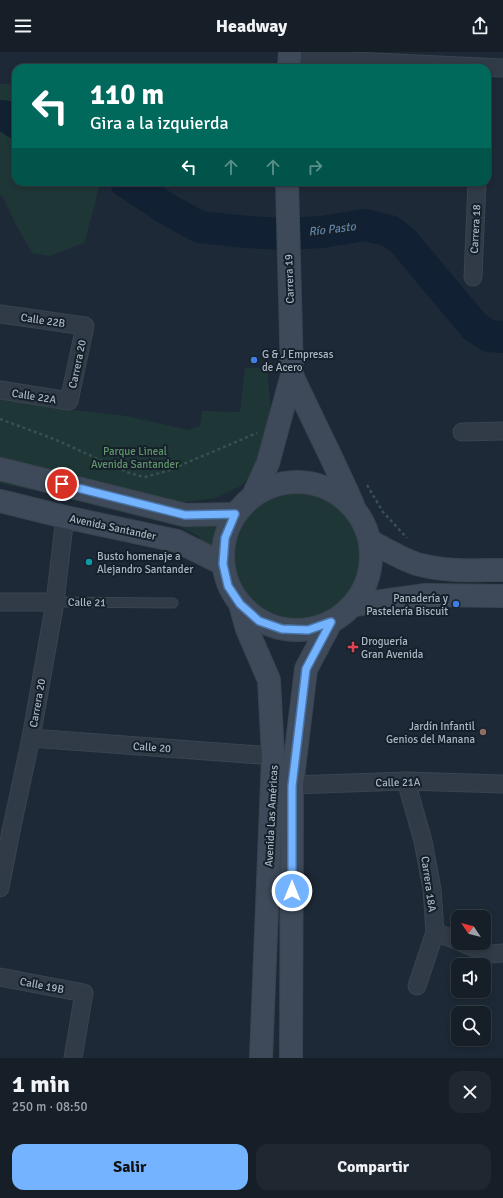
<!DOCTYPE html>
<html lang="es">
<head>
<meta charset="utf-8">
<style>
  body { margin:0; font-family:Signika,sans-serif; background:#1f2730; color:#f1f3f6; height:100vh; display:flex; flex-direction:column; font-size:15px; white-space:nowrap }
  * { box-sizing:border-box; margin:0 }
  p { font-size:13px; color:#9ea2a8 }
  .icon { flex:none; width:22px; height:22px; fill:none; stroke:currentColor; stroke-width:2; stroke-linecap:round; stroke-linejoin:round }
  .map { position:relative; height:1006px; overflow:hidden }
  .panel { display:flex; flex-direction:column; background:#161f28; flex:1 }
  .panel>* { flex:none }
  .hud { position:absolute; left:12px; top:12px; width:479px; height:122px; border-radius:12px; box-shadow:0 2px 6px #0003,0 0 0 1px #353d45; background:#00695c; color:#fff; overflow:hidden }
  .needle { width:26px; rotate:305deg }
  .controls { position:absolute; left:451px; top:858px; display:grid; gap:8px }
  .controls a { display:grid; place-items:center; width:40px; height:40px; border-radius:8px; background:#161f28; box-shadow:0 2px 6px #0003,0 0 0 1px #353d45; font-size:20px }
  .pin { position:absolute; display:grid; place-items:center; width:34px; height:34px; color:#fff; margin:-17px; border:2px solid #fff; border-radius:50%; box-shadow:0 1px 4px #0007 }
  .me { position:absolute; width:44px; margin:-22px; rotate:0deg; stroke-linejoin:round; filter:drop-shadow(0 0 3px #0008) }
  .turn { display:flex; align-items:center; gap:14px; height:84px; padding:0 12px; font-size:18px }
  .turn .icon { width:52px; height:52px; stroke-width:2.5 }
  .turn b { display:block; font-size:28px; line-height:34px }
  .lanes { display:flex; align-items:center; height:38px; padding:0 12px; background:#0003; justify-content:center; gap:20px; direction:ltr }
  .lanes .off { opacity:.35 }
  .round { display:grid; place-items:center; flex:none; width:42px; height:42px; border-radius:12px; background:#1f2730 }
  .head { display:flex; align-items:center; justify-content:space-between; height:68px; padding:0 12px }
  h1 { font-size:24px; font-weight:700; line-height:30px }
  .button { display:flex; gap:8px; margin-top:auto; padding:8px 12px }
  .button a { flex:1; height:46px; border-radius:12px; background:#74b3ff; color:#111; font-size:16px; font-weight:700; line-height:46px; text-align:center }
  .button a+a { background:#1f2730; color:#f1f3f6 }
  header { display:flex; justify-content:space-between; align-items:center; height:52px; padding:0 12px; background:#161f28; font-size:18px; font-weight:700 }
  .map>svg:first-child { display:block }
</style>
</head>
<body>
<header><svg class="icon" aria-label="menu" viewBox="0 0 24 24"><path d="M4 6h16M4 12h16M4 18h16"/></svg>Headway<svg class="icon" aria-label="share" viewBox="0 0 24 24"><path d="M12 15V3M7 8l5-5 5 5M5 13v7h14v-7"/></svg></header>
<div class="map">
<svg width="503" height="1006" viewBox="0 0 503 1006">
  <rect width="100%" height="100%" fill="#1d2936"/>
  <g fill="#1f3637">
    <path d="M 0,32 L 9,32 L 16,34 L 16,130 L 100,130 L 94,156 L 84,191 L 50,204 L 32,201 L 14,169 L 3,145 L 0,144 Z"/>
    <path d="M 245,316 L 267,316 L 271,358 L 258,417 L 241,434 L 216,446 L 180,451 L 0,408 L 0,346 L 66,357 L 127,364 L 188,378 L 200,374 L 202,359 L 240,360 Z"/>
    <path d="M 0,424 L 220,465 L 215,477 L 211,499 L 198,484 L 181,475 L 36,439 L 0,431 Z"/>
    <circle cx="297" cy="503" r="72"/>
  </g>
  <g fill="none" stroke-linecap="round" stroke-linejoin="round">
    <g stroke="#112133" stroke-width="32">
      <path d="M 0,64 L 8,65 L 16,71"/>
      <path d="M 126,130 L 167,157 L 200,175 L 247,180 L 284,182 L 322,180 L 365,173 L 390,179 L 403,189 L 475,275 L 489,284 L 503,285"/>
    </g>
    <defs>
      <path id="lane" d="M 55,550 L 173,551"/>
      <g id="street">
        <path d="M 290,6 L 503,16"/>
        <path d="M 473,225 L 477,130"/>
        <path d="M 0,262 L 85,274 L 69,349 L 0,338"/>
        <path d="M 462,380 L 503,379"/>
        <path d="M 0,550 L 55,550"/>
        <path d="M 31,686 L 273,704"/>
        <path d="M 406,729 L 423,789 L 432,837 L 435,880 L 417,934"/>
        <path d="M 292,733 L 406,729 L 503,732"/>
        <path d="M 0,836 L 11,779 L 31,686 L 55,550 L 65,465"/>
        <path d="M 435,880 L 458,889"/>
        <path d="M 462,891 L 490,902 L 503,901"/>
        <path d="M 0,925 L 84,941 L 73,1006"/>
      </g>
      <g id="secondary">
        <path d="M 289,16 L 290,0"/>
        <path d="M 292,323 C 312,367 334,409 353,453"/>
        <path d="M 0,417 L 185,463 L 235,462"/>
        <circle cx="297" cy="504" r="74"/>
        <path d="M 253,444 L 268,411 L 292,323 L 287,130"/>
        <path d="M 0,449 L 65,465 L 177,489 L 223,512"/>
        <path d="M 370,489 C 385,497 401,507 417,512 C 445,520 475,518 503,518"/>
        <path d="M 240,552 L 247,577 L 269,628 L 273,704 L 261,1006"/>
        <path d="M 353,553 L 426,543 L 503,544"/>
        <path d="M 291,1006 L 292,733 L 306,617 L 331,570"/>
      </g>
    </defs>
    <use href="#lane" stroke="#3a4450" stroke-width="11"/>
    <use href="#street" stroke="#3a4450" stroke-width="19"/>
    <use href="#secondary" stroke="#3a4450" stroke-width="24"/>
    <g stroke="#375050" stroke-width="2.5" stroke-dasharray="3 3" stroke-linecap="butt">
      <path d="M 0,367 L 54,387 L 129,421 L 145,425 L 167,419 L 257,381"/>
      <path d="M 367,433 L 383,460 L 407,486"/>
    </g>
    <use href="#lane" stroke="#303b47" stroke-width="9"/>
    <use href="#street" stroke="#303b47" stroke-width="17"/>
    <use href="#secondary" stroke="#3e4a5a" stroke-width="22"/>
  </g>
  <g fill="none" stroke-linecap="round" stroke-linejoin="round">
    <defs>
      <path id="route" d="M 62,432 L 185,463 L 235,462 L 225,486 L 223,512 L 228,534 L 240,552 L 259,569 L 282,577 L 308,578 L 331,570 L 306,617 L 292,734 L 292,839"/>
    </defs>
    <use href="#route" stroke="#4b74a6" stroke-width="10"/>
    <use href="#route" stroke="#74b3ff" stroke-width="7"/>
  </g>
  <g fill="#3f7fe0" stroke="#16202b" stroke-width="1.5">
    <circle cx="254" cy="308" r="4"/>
    <circle cx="456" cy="552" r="4"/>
  </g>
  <circle fill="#0f9aa8" stroke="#16202b" stroke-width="1.5" cx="89" cy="510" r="4"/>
  <path fill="#e0444e" stroke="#16202b" stroke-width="1.5" d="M351 589h4v4h4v4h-4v4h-4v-4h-4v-4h4z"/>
  <circle fill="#8d6e63" stroke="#16202b" stroke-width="1.5" cx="483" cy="680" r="4"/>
  <g text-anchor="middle" stroke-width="4" stroke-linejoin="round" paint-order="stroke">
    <g font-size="11" fill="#aab6c4" stroke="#16202b">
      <text transform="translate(475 177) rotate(-87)" y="4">Carrera 18</text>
      <text transform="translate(289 227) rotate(-92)" y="4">Carrera 19</text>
      <text transform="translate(43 268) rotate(8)" y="4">Calle 22B</text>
      <text transform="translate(77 312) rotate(-78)" y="4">Carrera 20</text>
      <text transform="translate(34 344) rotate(9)" y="4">Calle 22A</text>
      <text transform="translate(113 475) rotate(12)" y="4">Avenida Santander</text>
      <text transform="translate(87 550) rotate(1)" y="4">Calle 21</text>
      <text transform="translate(37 651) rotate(-80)" y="4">Carrera 20</text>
      <text transform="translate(152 695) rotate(4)" y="4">Calle 20</text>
      <text transform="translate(398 730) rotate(-1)" y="4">Calle 21A</text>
      <text transform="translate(271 764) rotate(-87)" y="4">Avenida Las Américas</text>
      <text transform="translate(429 832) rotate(82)" y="4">Carrera 18A</text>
      <text transform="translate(42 933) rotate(11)" y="4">Calle 19B</text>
    </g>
    <g font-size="11" fill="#aab6c4" stroke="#16202b" text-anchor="start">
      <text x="262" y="306">G &amp; J Empresas<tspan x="262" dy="13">de Acero</tspan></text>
      <text x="97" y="508">Busto homenaje a<tspan x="97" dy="13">Alejandro Santander</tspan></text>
      <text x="448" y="550" text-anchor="end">Panadería y<tspan x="448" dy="13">Pastelería Biscuit</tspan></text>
      <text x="361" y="593">Droguería<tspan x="361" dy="13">Gran Avenida</tspan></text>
      <text x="475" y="678" text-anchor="end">Jardín Infantil<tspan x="475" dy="13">Genios del Manana</tspan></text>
    </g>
    <g font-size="11" fill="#609569" stroke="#16202b">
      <text x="135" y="403">Parque Lineal<tspan x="135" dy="13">Avenida Santander</tspan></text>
    </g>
    <g font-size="12" font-style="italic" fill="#5f83a7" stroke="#16202b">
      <text transform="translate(332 177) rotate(-7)" y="4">Río Pasto</text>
    </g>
  </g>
</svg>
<div class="controls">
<a><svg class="needle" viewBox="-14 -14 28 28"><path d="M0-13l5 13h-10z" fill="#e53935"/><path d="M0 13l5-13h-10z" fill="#9ea2a8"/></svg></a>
<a><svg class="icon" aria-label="sound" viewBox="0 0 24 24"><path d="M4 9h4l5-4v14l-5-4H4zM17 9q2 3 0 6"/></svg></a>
<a><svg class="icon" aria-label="search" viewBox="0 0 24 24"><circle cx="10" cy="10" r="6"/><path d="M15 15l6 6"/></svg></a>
</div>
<div class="pin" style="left:62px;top:432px;background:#d93025"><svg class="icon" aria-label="arrive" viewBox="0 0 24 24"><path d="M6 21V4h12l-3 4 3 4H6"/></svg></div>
<svg class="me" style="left:292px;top:839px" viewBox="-20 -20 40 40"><circle r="17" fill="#74b3ff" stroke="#fff" stroke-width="3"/><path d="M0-11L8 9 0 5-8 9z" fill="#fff"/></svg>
<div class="hud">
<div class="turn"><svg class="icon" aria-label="left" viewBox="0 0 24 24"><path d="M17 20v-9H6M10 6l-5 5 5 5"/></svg><div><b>110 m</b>Gira a la izquierda</div></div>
<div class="lanes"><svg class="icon" aria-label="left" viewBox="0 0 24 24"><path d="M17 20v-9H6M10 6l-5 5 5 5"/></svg><svg class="icon off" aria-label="ahead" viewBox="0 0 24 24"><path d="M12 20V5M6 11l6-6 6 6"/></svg><svg class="icon off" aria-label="ahead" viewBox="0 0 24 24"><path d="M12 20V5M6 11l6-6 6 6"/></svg><svg class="icon off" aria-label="right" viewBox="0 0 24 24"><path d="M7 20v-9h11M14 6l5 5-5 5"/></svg></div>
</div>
</div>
<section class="panel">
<div class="head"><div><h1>1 min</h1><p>250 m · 08:50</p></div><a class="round"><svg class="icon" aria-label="close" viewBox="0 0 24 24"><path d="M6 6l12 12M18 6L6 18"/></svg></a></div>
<div class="button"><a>Salir</a><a>Compartir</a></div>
</section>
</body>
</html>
